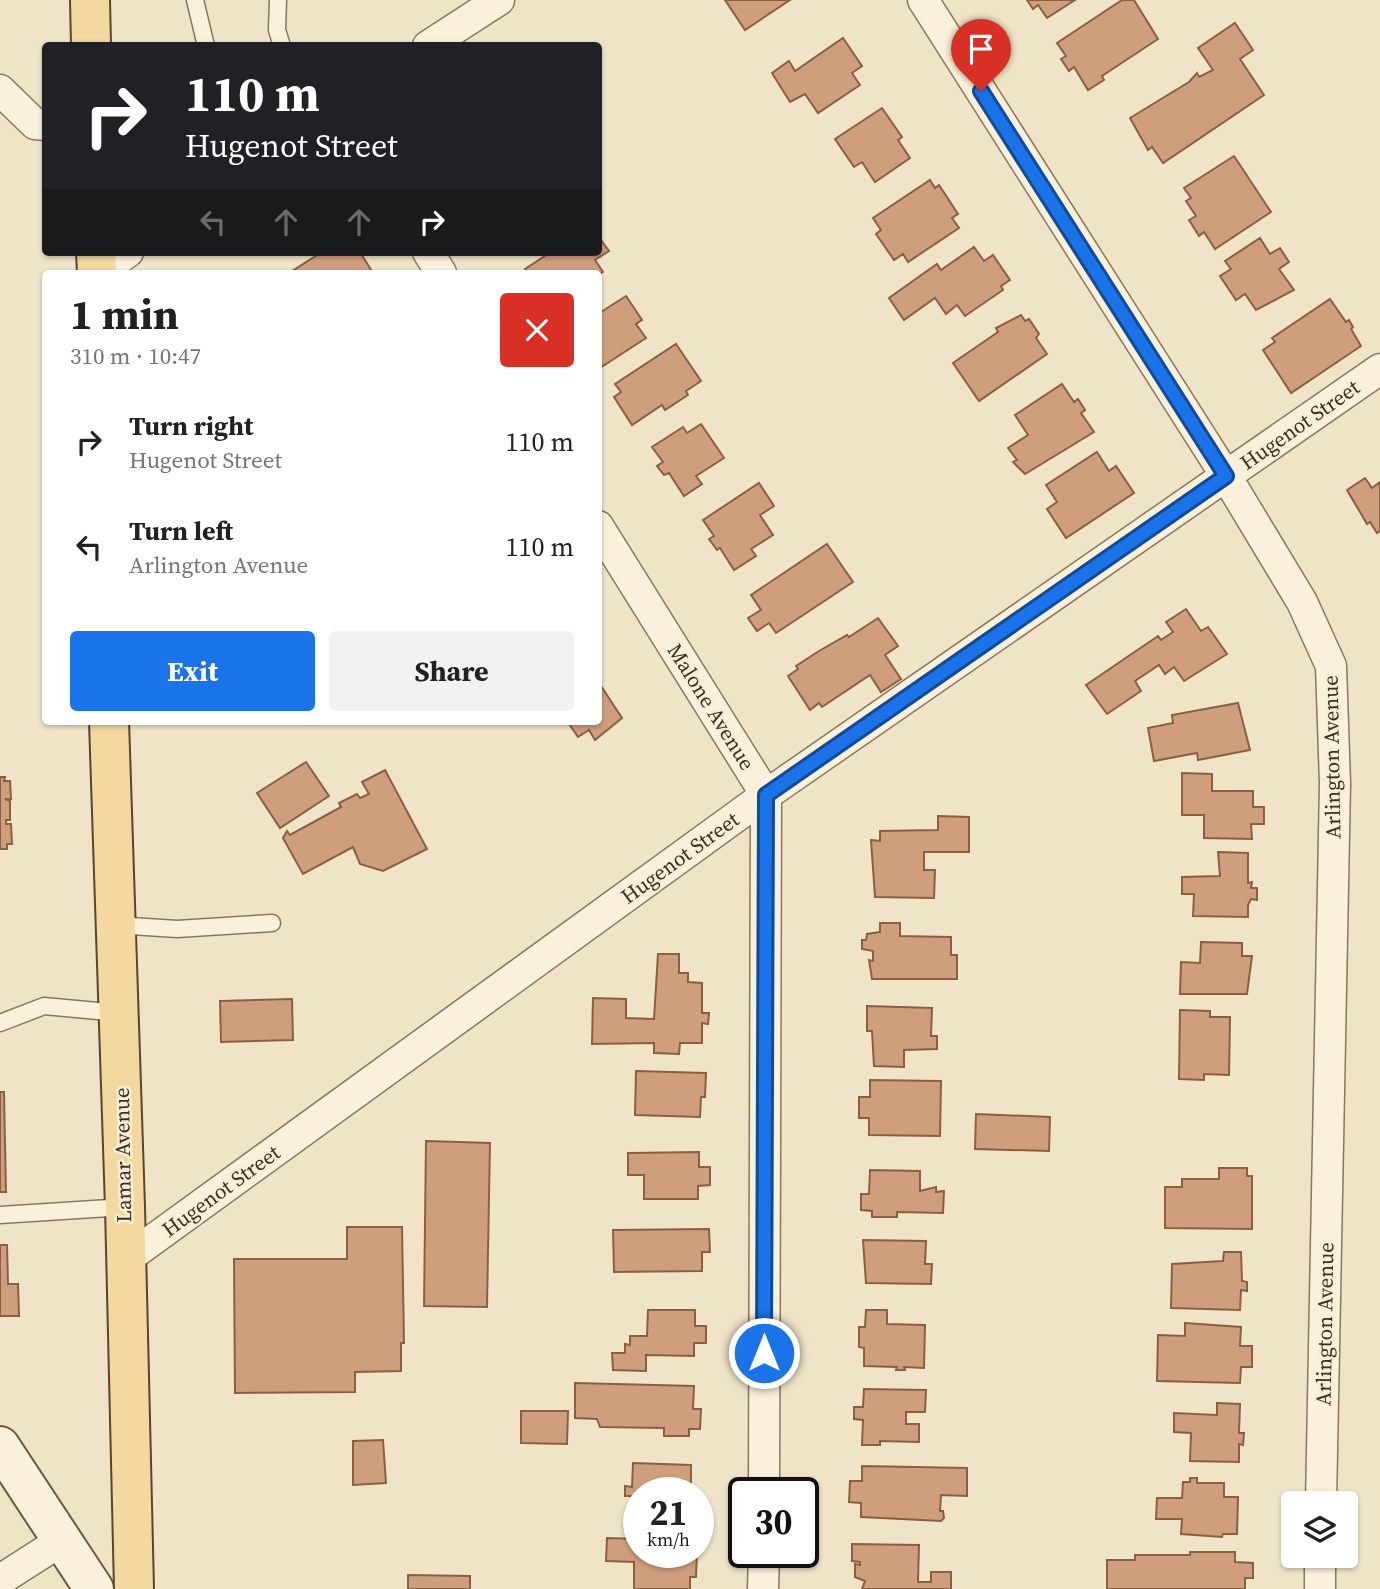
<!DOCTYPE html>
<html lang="en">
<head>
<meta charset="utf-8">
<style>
  body { margin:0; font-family:"Source Serif 4",serif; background:#f2f2f2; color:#202124; height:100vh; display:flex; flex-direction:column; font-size:26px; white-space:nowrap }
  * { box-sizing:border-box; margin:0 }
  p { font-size:23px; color:#757577 }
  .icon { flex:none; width:38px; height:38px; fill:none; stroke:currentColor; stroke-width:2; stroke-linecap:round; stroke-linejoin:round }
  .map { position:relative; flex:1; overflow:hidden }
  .drawer { position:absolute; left:42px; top:270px; width:560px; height:455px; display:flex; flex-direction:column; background:#fff; border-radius:7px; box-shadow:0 2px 5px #0004 }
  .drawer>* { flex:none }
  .top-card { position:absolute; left:42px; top:42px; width:560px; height:214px; border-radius:7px; box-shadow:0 2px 5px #0004; background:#202124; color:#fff; overflow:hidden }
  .buttons { position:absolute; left:1281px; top:1491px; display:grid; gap:14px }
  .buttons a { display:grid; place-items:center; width:77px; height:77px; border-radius:7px; background:#fff; box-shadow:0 2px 5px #0004; font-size:35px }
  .speed { position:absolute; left:623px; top:1477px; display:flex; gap:14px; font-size:35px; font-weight:700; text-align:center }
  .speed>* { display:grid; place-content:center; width:91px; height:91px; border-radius:50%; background:#fff; box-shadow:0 2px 5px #0004; line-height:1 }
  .speed small { font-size:18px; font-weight:400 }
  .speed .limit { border:4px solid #111; border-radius:10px; background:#fff; color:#111 }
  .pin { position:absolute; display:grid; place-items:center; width:60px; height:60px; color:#fff; margin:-72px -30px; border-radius:50% 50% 50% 0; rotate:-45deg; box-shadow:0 0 7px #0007 }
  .pin .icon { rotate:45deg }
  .me { position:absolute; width:77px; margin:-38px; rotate:0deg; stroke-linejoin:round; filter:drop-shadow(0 0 5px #0008) }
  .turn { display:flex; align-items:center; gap:24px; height:147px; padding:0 28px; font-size:32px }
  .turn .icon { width:91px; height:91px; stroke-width:2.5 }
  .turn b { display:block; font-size:49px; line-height:60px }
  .lanes { display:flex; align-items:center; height:66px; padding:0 28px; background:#0003; justify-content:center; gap:35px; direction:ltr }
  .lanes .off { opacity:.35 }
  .round { display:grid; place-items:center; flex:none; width:74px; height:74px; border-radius:7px; background:#f2f2f2 }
  .headline { display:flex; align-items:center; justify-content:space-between; height:119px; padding:0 28px }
  h1 { font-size:42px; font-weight:700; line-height:52px }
  .button { display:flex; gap:14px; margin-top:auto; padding:14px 28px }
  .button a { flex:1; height:80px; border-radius:7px; background:#1a73e8; color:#fff; font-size:28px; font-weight:700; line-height:80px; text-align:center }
  .button a+a { background:#f2f2f2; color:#202124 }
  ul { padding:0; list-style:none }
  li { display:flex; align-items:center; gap:21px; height:105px; padding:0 28px }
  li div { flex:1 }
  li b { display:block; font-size:26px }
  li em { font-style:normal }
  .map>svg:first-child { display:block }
</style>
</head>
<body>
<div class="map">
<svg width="1380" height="1589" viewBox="0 0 1380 1589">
  <rect width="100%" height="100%" fill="#f0e4c8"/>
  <g fill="#cf9f7d" stroke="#8d5f41" stroke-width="2">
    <path d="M 725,0 L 790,0 L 745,30 Z"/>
    <path d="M 1027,0 L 1075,0 L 1047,18 L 1038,5 L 1033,9 Z"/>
    <path d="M 1122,0 L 1134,0 L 1158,39 L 1102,76 L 1104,80 L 1088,90 L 1074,67 L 1069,71 L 1061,59 L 1066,56 L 1057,43 Z"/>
    <path d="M 1235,23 L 1253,50 L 1240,59 L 1264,95 L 1163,163 L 1152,147 L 1148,150 L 1130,118 L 1189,82 L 1197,73 L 1199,77 L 1213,70 L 1198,48 Z"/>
    <path d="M 843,38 L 862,66 L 852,73 L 860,85 L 818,113 L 805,94 L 790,102 L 772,73 L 789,61 L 795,71 Z"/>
    <path d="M 882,108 L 902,137 L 898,140 L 910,158 L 875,182 L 862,162 L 854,167 L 835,139 Z"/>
    <path d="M 1234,156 L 1271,212 L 1215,249 L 1204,232 L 1199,236 L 1189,220 L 1196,216 L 1186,201 L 1191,198 L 1184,188 Z"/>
    <path d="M 930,180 L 935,188 L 939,185 L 958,214 L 952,218 L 959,228 L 908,262 L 903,254 L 894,260 L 876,234 L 881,230 L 873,218 Z"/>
    <path d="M 598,236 L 609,251 L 595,260 L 603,272 L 598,275 L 528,273 L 525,269 L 551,252 L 598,252 Z"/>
    <path d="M 1260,238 L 1270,254 L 1280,248 L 1289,262 L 1279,269 L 1294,290 L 1256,310 L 1245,294 L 1236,300 L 1220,276 L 1231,269 L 1225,261 Z"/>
    <path d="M 974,247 L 984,261 L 993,255 L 1010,280 L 1001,286 L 1003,290 L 965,316 L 957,305 L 946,314 L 935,298 L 904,320 L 889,298 L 937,264 L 941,270 Z"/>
    <path d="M 322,252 L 360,252 L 373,273 L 289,273 Z"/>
    <path d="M 626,296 L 642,320 L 636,324 L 646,338 L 600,368 L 598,314 Z"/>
    <path d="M 1330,299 L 1346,322 L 1349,320 L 1353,327 L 1351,329 L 1361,346 L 1291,393 L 1263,350 L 1275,342 L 1272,338 Z"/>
    <path d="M 1021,315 L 1025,321 L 1029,319 L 1039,334 L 1036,338 L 1047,354 L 979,401 L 953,363 L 998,332 L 996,328 Z"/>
    <path d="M 676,344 L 701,381 L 686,391 L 688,395 L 665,410 L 662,405 L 632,425 L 614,397 L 621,392 L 615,384 Z"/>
    <path d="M 1062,384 L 1074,402 L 1078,399 L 1085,410 L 1081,413 L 1094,432 L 1025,474 L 1013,462 L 1017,460 L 1008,448 L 1028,435 L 1015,415 Z"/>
    <path d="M 701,424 L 724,458 L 696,476 L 702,484 L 684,496 L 669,473 L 664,475 L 657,466 L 663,462 L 652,447 L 683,427 L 687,433 Z"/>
    <path d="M 1097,452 L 1109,471 L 1116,466 L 1134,493 L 1066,538 L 1047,509 L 1057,502 L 1046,485 Z"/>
    <path d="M 1365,478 L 1372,488 L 1380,482 L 1380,531 L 1377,533 L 1370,522 L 1367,524 L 1347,490 Z"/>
    <path d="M 759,483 L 774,506 L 760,515 L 773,535 L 751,549 L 756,556 L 734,570 L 720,548 L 717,550 L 709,539 L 714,536 L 703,520 Z"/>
    <path d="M 827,544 L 853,582 L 776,633 L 769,623 L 757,631 L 748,618 L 761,610 L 751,595 Z"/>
    <path d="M 1186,609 L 1201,631 L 1208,627 L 1227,654 L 1184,681 L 1174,667 L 1165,674 L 1159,665 L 1135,681 L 1141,691 L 1107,714 L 1086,685 L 1158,636 L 1161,640 L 1173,632 L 1166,622 Z"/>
    <path d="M 878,618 L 898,646 L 885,655 L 901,679 L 881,692 L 870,675 L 822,707 L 819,703 L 810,710 L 788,676 L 798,669 L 796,666 L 819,651 L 847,635 L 849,637 Z"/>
    <path d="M 601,686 L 622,718 L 595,740 L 589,730 L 578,737 L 567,721 L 598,721 Z"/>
    <path d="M 1238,703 L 1250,750 L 1198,760 L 1197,753 L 1154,761 L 1148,728 L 1173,723 L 1172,715 Z"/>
    <path d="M 306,762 L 329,796 L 280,828 L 257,793 Z"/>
    <path d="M 385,770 L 427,849 L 383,871 L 360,864 L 353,847 L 303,874 L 283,838 L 287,831 L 290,835 L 341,807 L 339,803 L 357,794 L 360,798 L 369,794 L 362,782 Z"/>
    <path d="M 1182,773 L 1212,774 L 1212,791 L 1253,791 L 1253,807 L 1264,807 L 1264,824 L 1251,824 L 1252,839 L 1204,838 L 1204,815 L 1182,815 Z"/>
    <path d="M 0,777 L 5,777 L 4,781 L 10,781 L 11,799 L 5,799 L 10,801 L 10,820 L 6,820 L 6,824 L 11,824 L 12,844 L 7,844 L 7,849 L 0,849 Z"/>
    <path d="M 938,816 L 969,817 L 969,852 L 924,852 L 924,870 L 935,870 L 934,898 L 875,897 L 871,840 L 880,841 L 880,831 L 938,830 Z"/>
    <path d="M 1218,852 L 1248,853 L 1248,883 L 1252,882 L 1251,888 L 1257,888 L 1257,900 L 1251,899 L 1248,905 L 1248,917 L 1193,916 L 1194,894 L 1182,894 L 1182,877 L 1220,876 Z"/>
    <path d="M 880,923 L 900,923 L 900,936 L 951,937 L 951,955 L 957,955 L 957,979 L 872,979 L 869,960 L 873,961 L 873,951 L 862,949 L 862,940 L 866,940 L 867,934 L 880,932 Z"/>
    <path d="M 1201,942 L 1242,943 L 1242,956 L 1252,956 L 1247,994 L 1180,994 L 1181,962 L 1200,963 Z"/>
    <path d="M 658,954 L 679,954 L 679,973 L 688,973 L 688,982 L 702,983 L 702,1013 L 709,1013 L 708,1024 L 702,1023 L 702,1043 L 680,1043 L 679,1054 L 654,1053 L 654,1043 L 592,1044 L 593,998 L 626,999 L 626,1018 L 654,1019 Z"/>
    <path d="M 292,999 L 293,1040 L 221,1042 L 220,1001 Z"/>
    <path d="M 867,1006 L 932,1008 L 931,1036 L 937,1036 L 937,1049 L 904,1050 L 904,1067 L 874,1066 L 872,1031 L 867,1031 Z"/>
    <path d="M 1180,1010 L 1210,1011 L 1210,1017 L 1230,1017 L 1229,1075 L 1204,1074 L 1204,1080 L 1179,1079 Z"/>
    <path d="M 636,1071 L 706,1073 L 705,1097 L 701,1097 L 700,1117 L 635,1115 Z"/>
    <path d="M 870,1080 L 941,1081 L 940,1136 L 869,1135 L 869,1118 L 859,1118 L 859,1097 L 870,1097 Z"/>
    <path d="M 0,1092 L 4,1092 L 6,1192 L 0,1192 Z"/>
    <path d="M 976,1114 L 1050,1117 L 1049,1151 L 975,1149 Z"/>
    <path d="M 426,1141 L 490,1143 L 487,1307 L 424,1306 Z"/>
    <path d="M 699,1152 L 699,1167 L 710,1167 L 710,1185 L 698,1186 L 698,1199 L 644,1199 L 644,1175 L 628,1175 L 628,1153 Z"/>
    <path d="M 1219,1168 L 1247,1168 L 1247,1176 L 1252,1176 L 1252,1229 L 1165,1228 L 1165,1187 L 1182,1187 L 1182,1179 L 1219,1179 Z"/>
    <path d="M 870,1170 L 920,1171 L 920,1191 L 936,1187 L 936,1192 L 944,1191 L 943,1213 L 897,1212 L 897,1217 L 872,1217 L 872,1211 L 861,1210 L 861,1194 L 869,1194 Z"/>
    <path d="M 347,1227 L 402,1227 L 404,1343 L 401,1343 L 401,1371 L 355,1372 L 355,1392 L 235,1393 L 234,1259 L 347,1259 Z"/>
    <path d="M 709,1229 L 710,1252 L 702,1252 L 702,1271 L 614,1272 L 613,1230 Z"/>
    <path d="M 863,1240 L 926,1241 L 925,1264 L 932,1264 L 931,1284 L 866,1283 Z"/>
    <path d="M 0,1245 L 7,1245 L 8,1284 L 18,1284 L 19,1316 L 0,1316 Z"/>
    <path d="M 1224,1252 L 1241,1252 L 1242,1281 L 1247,1282 L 1247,1291 L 1241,1290 L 1240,1310 L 1171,1308 L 1172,1264 L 1223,1261 Z"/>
    <path d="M 648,1310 L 695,1310 L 695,1326 L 706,1326 L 706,1343 L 694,1343 L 694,1356 L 646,1355 L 646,1371 L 613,1370 L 612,1353 L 625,1353 L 625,1344 L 630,1345 L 630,1336 L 647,1336 Z"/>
    <path d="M 866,1310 L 887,1310 L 887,1324 L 925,1325 L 924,1368 L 904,1367 L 905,1370 L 896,1370 L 897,1367 L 864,1366 L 864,1348 L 859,1347 L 859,1327 L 865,1327 Z"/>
    <path d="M 1185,1323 L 1241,1327 L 1240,1346 L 1252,1346 L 1252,1367 L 1241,1367 L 1240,1383 L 1157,1381 L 1158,1335 L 1185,1336 Z"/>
    <path d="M 575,1383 L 694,1386 L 693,1409 L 701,1409 L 700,1429 L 689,1429 L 689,1436 L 664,1436 L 664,1428 L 600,1427 L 597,1419 L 575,1418 Z"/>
    <path d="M 864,1389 L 926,1390 L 925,1412 L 906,1412 L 906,1424 L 919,1424 L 919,1442 L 880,1441 L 880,1445 L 862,1445 L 863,1420 L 854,1419 L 854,1407 L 863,1407 Z"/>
    <path d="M 1217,1403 L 1240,1404 L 1239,1433 L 1244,1433 L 1243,1445 L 1239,1444 L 1239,1462 L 1190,1461 L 1191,1433 L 1174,1432 L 1174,1413 L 1217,1415 Z"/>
    <path d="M 521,1411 L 568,1411 L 567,1444 L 521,1443 Z"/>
    <path d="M 383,1440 L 386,1483 L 353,1485 L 353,1441 Z"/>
    <path d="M 633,1463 L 691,1465 L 691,1493 L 639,1493 L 639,1518 L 631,1517 L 631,1496 L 625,1496 L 625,1486 L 632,1487 Z"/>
    <path d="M 862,1466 L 967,1468 L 967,1496 L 941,1495 L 940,1511 L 943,1511 L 944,1518 L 941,1521 L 861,1517 L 861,1503 L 849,1502 L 850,1481 L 862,1481 Z"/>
    <path d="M 1190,1478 L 1197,1478 L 1197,1483 L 1224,1483 L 1224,1497 L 1238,1497 L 1237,1534 L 1223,1534 L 1222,1537 L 1181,1534 L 1182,1519 L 1156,1519 L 1157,1498 L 1182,1498 L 1183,1482 L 1190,1482 Z"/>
    <path d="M 607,1538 L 639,1539 L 639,1552 L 697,1552 L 696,1577 L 690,1577 L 690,1589 L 634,1589 L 634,1562 L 606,1561 Z"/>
    <path d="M 852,1544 L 919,1545 L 918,1582 L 931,1582 L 931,1572 L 951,1572 L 951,1589 L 862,1589 L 865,1581 L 855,1577 L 855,1564 L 860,1565 L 860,1562 L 852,1561 Z"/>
    <path d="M 1190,1552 L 1235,1552 L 1235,1562 L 1253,1563 L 1253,1578 L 1245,1578 L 1245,1589 L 1107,1589 L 1107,1560 L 1135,1560 L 1135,1555 L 1190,1555 Z"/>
    <path d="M 408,1575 L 470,1576 L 470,1589 L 408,1589 Z"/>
  </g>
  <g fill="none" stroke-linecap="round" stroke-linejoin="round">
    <defs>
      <g id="lane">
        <path d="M 195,0 L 206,46"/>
        <path d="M 278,0 L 277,30 L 282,46"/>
        <path d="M 115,925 L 177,929 L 272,923"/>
        <path d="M 0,1023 L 44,1006 L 119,1013"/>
        <path d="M 0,1215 L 125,1207"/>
      </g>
      <g id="street">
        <path d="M 923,0 L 1226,476 L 1302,602 L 1331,666 L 1335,783 L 1321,1503"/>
        <path d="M 428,46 L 499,0"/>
        <path d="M 0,90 L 35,124 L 46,125"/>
        <path d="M 428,252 L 441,273"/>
        <path d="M 99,273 L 128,252"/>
        <path d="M 598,526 L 766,795 L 764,1493"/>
        <path d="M 125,1260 L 766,795 L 1380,369"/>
        <path d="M 0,1580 L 61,1541"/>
        <path d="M 763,1589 L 764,1552"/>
        <path d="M 1320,1589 L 1320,1556"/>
      </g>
      <path id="secondary" d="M 0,1446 L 94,1589"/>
      <g id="primary">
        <path d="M 90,0 L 91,46"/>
        <path d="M 96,252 L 97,273"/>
        <path d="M 109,721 L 125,1207 L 134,1589"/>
      </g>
    </defs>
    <use href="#lane" stroke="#8d765c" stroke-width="19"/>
    <use href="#street" stroke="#8d765c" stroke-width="33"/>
    <use href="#secondary" stroke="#6f573f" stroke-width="42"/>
    <use href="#primary" stroke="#5b4430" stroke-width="42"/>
    <use href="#lane" stroke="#faf1dc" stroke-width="16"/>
    <use href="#street" stroke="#faf1dc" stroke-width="30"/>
    <use href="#secondary" stroke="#faf1dc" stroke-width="38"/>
    <use href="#primary" stroke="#f3d9a0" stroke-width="38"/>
  </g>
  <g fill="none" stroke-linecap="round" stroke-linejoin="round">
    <defs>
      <path id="route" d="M 764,1353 L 766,795 L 1226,476 L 981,91"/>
    </defs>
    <use href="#route" stroke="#114b97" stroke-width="18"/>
    <use href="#route" stroke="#1a73e8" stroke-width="12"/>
  </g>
  <g text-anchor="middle" stroke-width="5" stroke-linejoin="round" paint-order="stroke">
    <g font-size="21" fill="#3d2e20" stroke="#f7eed8">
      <text transform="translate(1300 425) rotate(-35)" y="7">Hugenot Street</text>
      <text transform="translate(711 707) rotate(58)" y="7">Malone Avenue</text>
      <text transform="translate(1332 757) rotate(-91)" y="7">Arlington Avenue</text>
      <text transform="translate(680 858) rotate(-36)" y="7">Hugenot Street</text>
      <text transform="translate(123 1155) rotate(-91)" y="7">Lamar Avenue</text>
      <text transform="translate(221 1191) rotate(-36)" y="7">Hugenot Street</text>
      <text transform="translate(1325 1324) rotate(-89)" y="7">Arlington Avenue</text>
    </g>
  </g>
</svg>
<div class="buttons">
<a><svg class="icon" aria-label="layers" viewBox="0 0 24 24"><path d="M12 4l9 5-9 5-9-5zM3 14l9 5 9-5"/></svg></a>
</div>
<div class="speed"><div>21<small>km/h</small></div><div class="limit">30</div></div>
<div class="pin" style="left:981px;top:91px;background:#d93025"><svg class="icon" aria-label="arrive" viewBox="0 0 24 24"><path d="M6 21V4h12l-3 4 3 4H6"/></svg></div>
<svg class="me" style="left:764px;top:1353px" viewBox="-20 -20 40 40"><circle r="17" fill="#1a73e8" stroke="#fff" stroke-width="3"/><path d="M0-11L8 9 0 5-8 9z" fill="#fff"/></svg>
<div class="top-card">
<div class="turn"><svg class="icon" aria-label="right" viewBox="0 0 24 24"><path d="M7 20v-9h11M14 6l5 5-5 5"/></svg><div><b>110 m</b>Hugenot Street</div></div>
<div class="lanes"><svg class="icon off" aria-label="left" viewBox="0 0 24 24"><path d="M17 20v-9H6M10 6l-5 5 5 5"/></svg><svg class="icon off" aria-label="ahead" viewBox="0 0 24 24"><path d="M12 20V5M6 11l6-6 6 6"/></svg><svg class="icon off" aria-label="ahead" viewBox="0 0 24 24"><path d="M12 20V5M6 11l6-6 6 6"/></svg><svg class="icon" aria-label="right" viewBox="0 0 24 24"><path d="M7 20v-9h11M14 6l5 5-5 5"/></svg></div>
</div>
<section class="drawer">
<div class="headline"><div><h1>1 min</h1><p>310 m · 10:47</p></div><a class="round" style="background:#d93025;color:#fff"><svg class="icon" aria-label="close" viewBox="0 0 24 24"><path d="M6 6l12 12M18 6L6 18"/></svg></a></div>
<ul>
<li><svg class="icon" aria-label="right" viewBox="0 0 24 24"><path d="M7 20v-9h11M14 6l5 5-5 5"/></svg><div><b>Turn right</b><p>Hugenot Street</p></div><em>110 m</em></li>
<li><svg class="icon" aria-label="left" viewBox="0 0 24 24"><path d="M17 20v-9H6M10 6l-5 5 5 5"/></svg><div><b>Turn left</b><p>Arlington Avenue</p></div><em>110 m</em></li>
</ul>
<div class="button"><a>Exit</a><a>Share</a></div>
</section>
</div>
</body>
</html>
